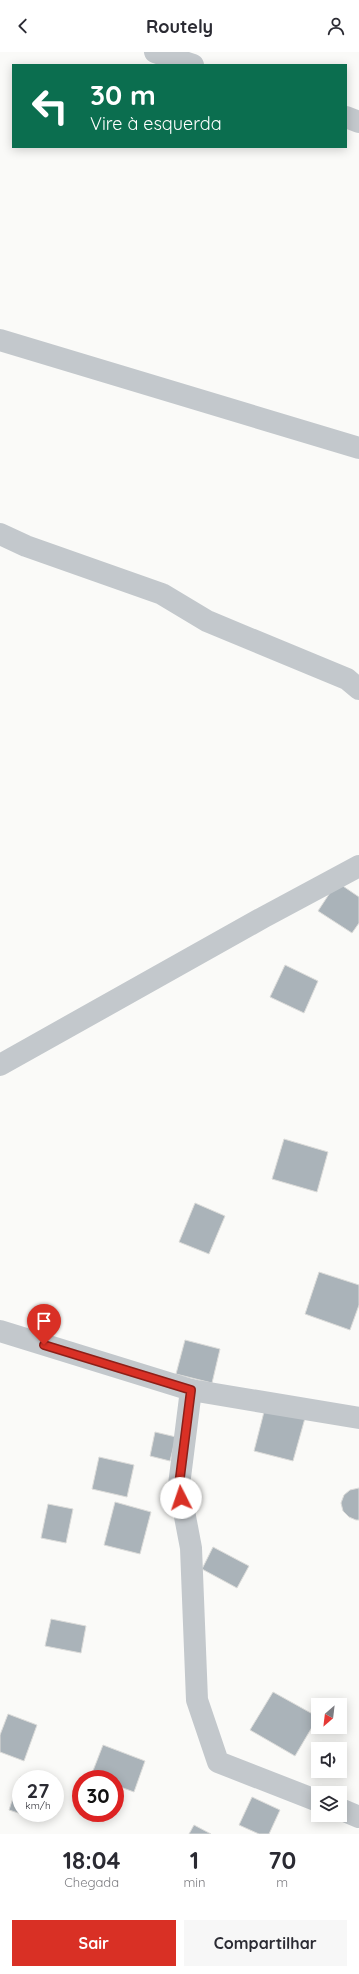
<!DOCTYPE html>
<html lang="pt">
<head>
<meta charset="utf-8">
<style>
  body { margin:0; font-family:Quicksand,sans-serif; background:#f7f7f7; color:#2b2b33; height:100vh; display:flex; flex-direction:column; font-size:15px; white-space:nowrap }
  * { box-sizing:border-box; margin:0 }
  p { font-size:13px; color:#7c7c81 }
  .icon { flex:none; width:22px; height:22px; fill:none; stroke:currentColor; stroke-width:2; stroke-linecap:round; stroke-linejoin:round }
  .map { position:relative; height:1782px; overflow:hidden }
  .side { display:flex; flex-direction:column; background:#fff; flex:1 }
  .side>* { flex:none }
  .top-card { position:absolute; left:12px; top:12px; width:335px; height:84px; border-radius:0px; box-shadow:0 2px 10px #0003; background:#0b6e4f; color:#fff; overflow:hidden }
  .needle { width:26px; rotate:208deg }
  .fabs { position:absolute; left:311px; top:1646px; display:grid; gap:8px }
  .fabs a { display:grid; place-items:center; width:36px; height:36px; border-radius:0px; background:#fff; box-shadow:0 2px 10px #0003; font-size:20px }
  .speed { position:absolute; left:12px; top:1718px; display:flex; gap:8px; font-size:20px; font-weight:700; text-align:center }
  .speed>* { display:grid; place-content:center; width:52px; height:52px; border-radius:50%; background:#fff; box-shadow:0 2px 10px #0003; line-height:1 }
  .speed small { font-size:10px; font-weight:400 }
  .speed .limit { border:6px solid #d22; background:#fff; color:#111 }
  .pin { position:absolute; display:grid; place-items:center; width:34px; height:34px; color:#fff; margin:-41px -17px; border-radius:50% 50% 50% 0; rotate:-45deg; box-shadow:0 0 4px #0007 }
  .pin .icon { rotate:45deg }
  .me { position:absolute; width:44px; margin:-22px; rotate:356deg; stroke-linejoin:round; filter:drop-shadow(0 0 3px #0008) }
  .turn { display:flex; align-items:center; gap:14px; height:84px; padding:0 12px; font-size:18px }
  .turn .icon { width:52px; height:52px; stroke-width:2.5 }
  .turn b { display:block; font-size:28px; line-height:34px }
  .eta { display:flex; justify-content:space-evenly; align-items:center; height:68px; text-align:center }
  .eta b { font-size:24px; font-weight:700; line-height:28px }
  .action { display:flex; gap:8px; margin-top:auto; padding:8px 12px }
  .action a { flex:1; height:46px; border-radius:0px; background:#d93025; color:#fff; font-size:16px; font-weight:700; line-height:46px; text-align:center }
  .action a+a { background:#f7f7f7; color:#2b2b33 }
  header { display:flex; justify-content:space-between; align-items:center; height:52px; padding:0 12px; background:#fff; font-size:18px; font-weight:700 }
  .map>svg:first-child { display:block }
</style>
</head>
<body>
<header><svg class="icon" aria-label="back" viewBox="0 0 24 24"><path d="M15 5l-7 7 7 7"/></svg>Routely<svg class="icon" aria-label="person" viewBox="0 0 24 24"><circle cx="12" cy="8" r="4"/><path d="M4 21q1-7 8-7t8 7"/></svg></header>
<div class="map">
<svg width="359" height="1782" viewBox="0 0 359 1782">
  <rect width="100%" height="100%" fill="#fafaf8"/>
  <g fill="#aab3b9" stroke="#dcdcda">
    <path d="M 337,830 L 359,845 L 359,871 L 352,881 L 318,859 Z"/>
    <path d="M 285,913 L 318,929 L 304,961 L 270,945 Z"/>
    <path d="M 284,1087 L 328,1100 L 317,1140 L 272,1127 Z"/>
    <path d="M 195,1151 L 225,1164 L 209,1202 L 179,1190 Z"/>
    <path d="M 319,1220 L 359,1233 L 359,1253 L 350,1278 L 305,1262 Z"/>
    <path d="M 185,1288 L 220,1297 L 212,1331 L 176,1322 Z"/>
    <path d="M 265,1356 L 305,1366 L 293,1409 L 254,1399 Z"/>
    <path d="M 155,1380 L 176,1385 L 170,1409 L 150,1404 Z"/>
    <path d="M 99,1405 L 134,1413 L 127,1445 L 92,1437 Z"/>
    <path d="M 359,1436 L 359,1468 L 356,1468 L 349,1465 L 343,1459 L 341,1451 L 344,1443 L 350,1438 Z"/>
    <path d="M 115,1450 L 151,1460 L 140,1502 L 104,1493 Z"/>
    <path d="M 48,1452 L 73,1457 L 66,1491 L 41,1486 Z"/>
    <path d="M 213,1495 L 249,1514 L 237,1536 L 202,1517 Z"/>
    <path d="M 51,1567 L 86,1574 L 81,1601 L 45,1594 Z"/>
    <path d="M 273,1640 L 318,1665 L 295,1704 L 250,1678 Z"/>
    <path d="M 8,1662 L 37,1673 L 24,1709 L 0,1700 L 0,1683 Z"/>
    <path d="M 103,1693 L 145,1709 L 134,1740 L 115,1733 L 115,1727 L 98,1727 L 91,1724 Z"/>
    <path d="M 20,1725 L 25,1727 L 21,1727 L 21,1761 L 33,1761 L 31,1765 L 9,1758 Z"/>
    <path d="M 252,1745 L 280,1758 L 269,1782 L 259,1782 L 239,1773 Z"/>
    <path d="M 194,1773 L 211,1782 L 189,1782 Z"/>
  </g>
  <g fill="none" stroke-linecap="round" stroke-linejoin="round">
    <g stroke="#c3c8cc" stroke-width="22">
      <path d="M 155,0 L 193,13"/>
      <path d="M 346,65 L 359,70"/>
      <path d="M 0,288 L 359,396"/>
      <path d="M 0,482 L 26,494 L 162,542 L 207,569 L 347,627 L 359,637"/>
      <path d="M 0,1013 L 264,865 L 359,814"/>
      <path d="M 0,1279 L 191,1338 L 359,1366"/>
      <path d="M 191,1338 L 179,1433 L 191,1496 L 197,1648 L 218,1710 L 318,1749"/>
      <path d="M 340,1757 L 359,1765"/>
    </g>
  </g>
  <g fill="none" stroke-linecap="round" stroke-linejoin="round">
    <defs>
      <path id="route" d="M 44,1293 L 191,1338 L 179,1433 L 181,1446"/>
    </defs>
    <use href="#route" stroke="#8d1f18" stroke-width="10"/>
    <use href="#route" stroke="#d93025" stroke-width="7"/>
  </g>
</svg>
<div class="fabs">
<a><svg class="needle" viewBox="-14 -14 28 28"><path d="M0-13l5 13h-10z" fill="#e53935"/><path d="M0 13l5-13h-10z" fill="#7c7c81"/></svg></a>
<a><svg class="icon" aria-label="sound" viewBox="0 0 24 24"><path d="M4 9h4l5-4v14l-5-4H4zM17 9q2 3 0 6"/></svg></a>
<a><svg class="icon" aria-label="layers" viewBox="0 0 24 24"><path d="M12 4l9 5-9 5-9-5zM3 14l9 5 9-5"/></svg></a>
</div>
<div class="speed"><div>27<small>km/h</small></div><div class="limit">30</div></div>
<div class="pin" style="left:44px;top:1293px;background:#d93025"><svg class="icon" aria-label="arrive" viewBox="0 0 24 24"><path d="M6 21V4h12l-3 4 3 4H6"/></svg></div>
<svg class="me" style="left:181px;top:1446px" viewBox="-20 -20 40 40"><circle r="19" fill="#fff"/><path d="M0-13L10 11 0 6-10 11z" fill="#d93025"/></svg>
<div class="top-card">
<div class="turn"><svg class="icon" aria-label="left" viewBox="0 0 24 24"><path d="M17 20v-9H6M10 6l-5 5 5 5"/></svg><div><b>30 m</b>Vire à esquerda</div></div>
</div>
</div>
<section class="side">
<div class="eta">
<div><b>18:04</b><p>Chegada</p></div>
<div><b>1</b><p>min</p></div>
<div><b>70</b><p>m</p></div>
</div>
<div class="action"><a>Sair</a><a>Compartilhar</a></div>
</section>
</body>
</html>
